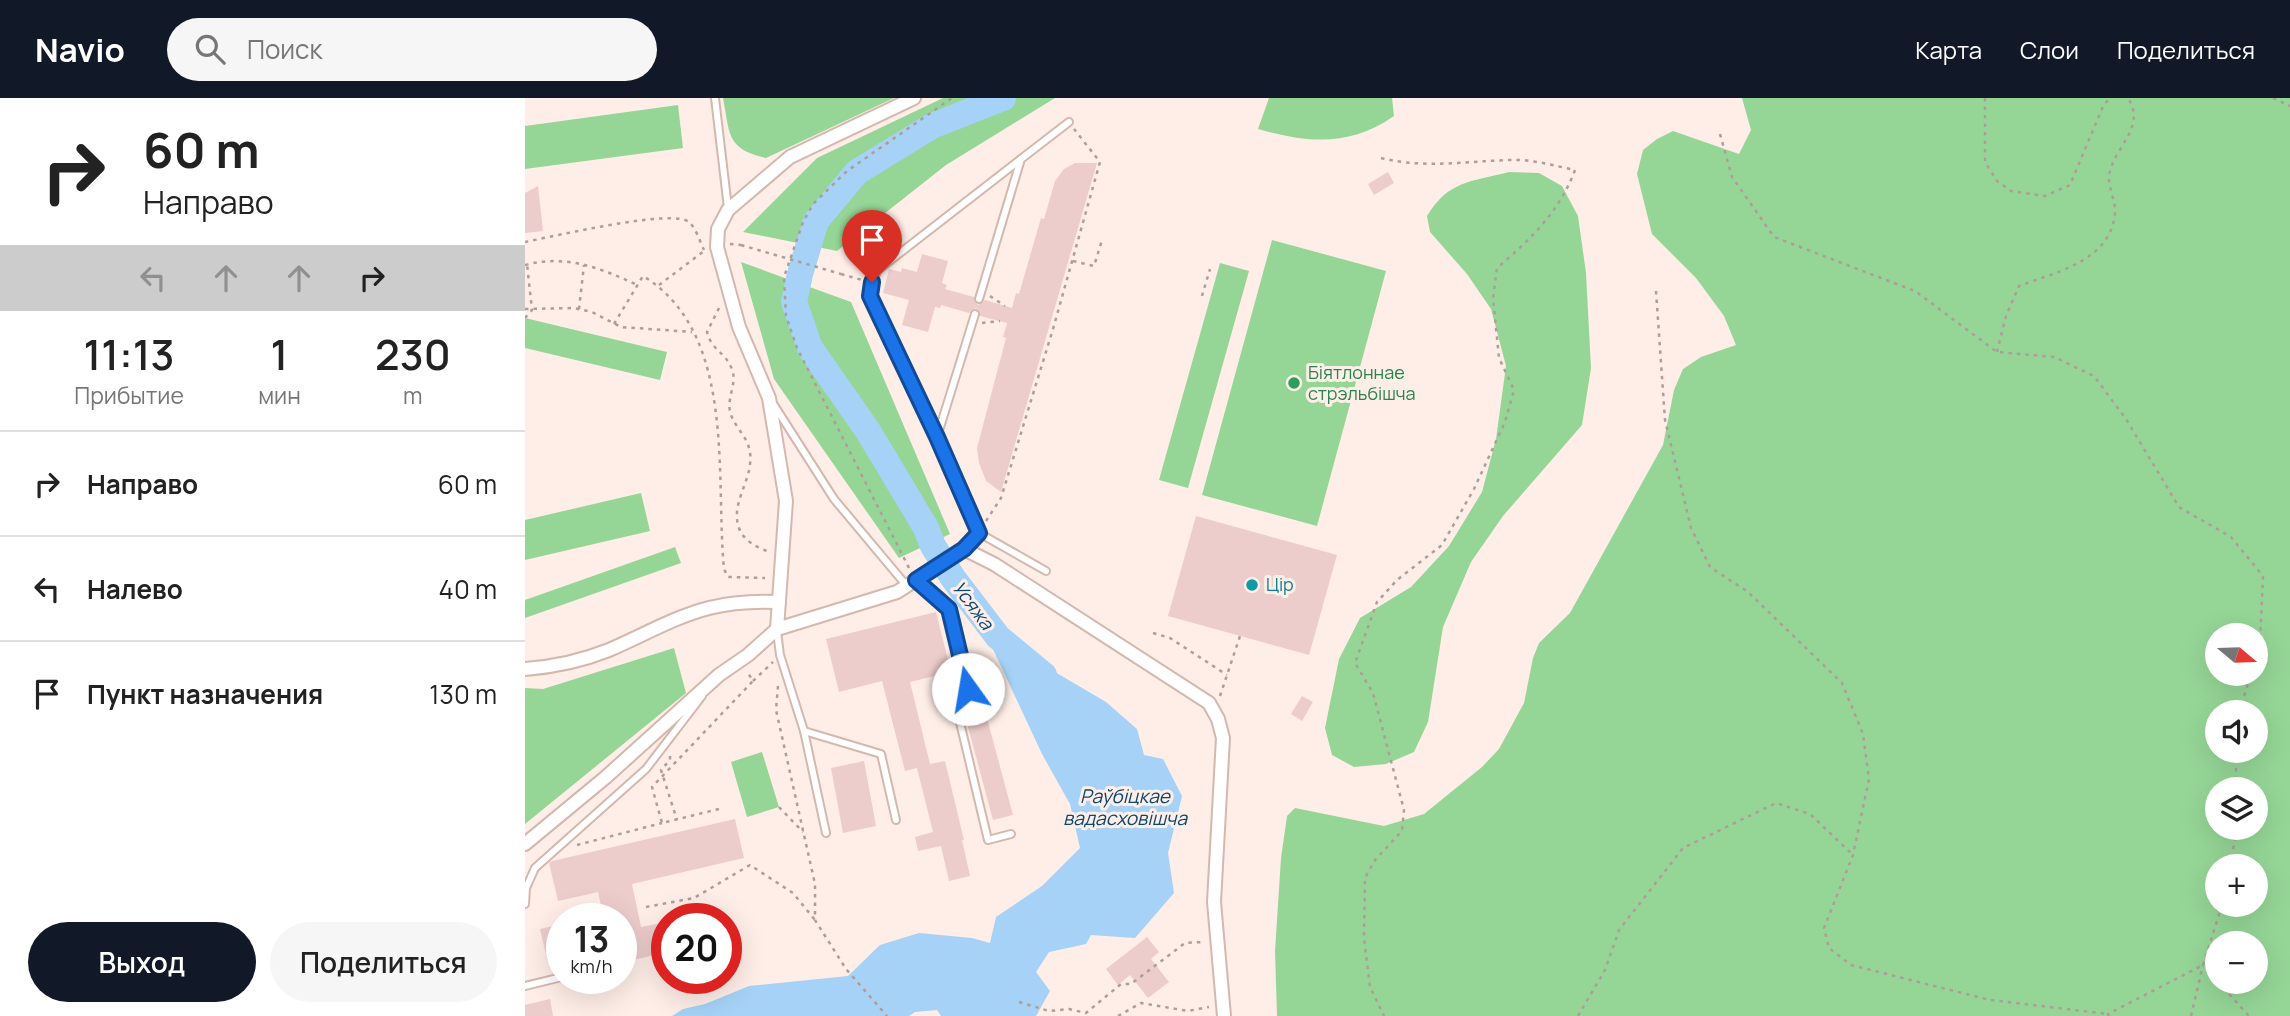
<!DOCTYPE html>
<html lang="ru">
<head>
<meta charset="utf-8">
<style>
  body { margin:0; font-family:Manrope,sans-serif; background:#f6f6f6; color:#222; height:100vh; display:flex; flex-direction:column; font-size:26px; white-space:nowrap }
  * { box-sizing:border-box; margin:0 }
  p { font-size:23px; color:#767676 }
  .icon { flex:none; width:38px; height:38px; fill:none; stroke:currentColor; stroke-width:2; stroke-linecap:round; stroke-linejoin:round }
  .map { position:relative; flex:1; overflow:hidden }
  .side { display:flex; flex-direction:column; background:#fff; width:525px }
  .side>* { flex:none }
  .hud { background:#fff; color:#222; overflow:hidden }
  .needle { width:46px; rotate:109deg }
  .controls { position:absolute; left:1680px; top:525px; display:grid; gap:14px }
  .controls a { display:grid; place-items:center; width:63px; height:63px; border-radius:50%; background:#fff; box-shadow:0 7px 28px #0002; font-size:35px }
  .speed { position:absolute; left:21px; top:805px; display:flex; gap:14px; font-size:35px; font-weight:700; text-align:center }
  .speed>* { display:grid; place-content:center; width:91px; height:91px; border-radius:50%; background:#fff; box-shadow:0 7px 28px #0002; line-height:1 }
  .speed small { font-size:18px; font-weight:400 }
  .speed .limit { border:10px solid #d22; background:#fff; color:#111 }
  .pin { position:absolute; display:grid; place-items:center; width:60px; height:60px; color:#fff; margin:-72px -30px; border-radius:50% 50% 50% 0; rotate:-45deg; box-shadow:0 0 7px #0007 }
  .pin .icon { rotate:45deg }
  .me { position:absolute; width:77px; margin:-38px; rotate:347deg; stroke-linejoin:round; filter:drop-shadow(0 0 5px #0008) }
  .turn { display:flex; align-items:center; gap:24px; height:147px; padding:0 28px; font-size:32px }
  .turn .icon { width:91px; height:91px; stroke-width:2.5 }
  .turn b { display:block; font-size:49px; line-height:60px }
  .lanes { display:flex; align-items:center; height:66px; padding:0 28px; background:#0003; justify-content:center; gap:35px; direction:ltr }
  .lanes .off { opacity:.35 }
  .eta { display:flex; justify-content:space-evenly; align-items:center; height:119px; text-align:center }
  .eta b { font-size:42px; font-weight:600; line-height:49px }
  .cta { display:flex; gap:14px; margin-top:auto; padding:14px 28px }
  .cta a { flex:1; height:80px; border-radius:42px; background:#111827; color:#fff; font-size:28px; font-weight:600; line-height:80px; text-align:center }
  .cta a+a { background:#f6f6f6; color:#222 }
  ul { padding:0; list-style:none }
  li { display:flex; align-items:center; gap:21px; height:105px; padding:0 28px; border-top:2px solid #e0e0e0 }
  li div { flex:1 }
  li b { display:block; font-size:26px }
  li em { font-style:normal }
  header { display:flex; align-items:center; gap:42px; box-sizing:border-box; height:98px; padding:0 35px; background:#111827; color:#fff }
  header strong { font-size:33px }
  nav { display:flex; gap:38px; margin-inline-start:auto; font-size:24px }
  .search { width:490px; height:63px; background:#f6f6f6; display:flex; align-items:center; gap:18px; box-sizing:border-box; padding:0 24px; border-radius:38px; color:#767676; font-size:26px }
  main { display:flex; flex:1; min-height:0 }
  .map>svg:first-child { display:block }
</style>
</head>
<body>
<header>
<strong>Navio</strong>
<div class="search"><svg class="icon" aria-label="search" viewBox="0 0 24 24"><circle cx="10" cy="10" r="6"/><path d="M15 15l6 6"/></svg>Поиск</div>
<nav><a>Карта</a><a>Слои</a><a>Поделиться</a></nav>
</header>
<main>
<section class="side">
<div class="hud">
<div class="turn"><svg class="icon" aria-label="right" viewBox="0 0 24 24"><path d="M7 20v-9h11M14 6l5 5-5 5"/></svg><div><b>60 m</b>Направо</div></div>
<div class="lanes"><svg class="icon off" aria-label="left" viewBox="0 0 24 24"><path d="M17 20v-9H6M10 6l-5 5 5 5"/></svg><svg class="icon off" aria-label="ahead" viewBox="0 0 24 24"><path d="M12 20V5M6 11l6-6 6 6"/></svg><svg class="icon off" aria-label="ahead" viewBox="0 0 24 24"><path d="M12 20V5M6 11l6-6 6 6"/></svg><svg class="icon" aria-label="right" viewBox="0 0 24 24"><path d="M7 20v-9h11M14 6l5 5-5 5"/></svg></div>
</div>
<div class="eta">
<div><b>11:13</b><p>Прибытие</p></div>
<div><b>1</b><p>мин</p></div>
<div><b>230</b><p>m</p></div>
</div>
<ul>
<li><svg class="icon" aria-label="right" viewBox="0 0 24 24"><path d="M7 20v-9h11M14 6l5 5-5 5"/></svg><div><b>Направо</b></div><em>60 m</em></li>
<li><svg class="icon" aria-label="left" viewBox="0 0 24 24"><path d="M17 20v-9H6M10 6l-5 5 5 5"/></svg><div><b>Налево</b></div><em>40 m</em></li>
<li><svg class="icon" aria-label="arrive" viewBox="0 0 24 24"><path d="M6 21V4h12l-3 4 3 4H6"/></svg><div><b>Пункт назначения</b></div><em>130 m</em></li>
</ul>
<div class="cta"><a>Выход</a><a>Поделиться</a></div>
</section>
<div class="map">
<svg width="1765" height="918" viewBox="0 0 1765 918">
  <rect width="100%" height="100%" fill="#ffede7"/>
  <g fill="#95d696" fill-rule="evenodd">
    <path d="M 198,0 L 369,0 L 241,60 C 201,51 205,36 198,0 Z"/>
    <path d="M 418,0 L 530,0 L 421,67 L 312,153 L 218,134 L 292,60 Z"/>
    <path d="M 744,0 L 867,0 L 869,18 C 824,49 784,45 733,31 Z"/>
    <path d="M 1217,0 L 1765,0 L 1765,918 L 752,918 L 750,853 L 756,760 L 762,718 L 770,710 L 859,728 L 899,716 L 957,669 L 974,651 L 999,605 L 1008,560 L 1014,545 L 1045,515 L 1138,347 L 1149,292 L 1158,271 L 1176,259 L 1211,247 L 1199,218 L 1171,180 L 1127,136 L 1112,76 L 1118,52 L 1132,41 L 1148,33 L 1214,56 L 1226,32 ZM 1692,537 L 1731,537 L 1731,576 L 1692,576 ZM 1692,614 L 1731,614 L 1731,653 L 1692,653 ZM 1692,691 L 1731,691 L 1731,730 L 1692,730 ZM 1692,768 L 1731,768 L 1731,807 L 1692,807 ZM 1692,845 L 1731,845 L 1731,884 L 1692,884 Z"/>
    <path d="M 153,7 L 158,50 L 0,71 L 0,28 Z"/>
    <path d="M 984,74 L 1014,75 L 1037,88 L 1053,118 L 1061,175 L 1066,270 L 1057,327 L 978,418 L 946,464 L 918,529 L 903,624 L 889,654 L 861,666 L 829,669 L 807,657 L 800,630 L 814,561 L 835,520 L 886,489 L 924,448 L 957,394 L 971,341 L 981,268 L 966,211 L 942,176 L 905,134 L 902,118 C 924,82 946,84 984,74 Z"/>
    <path d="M 747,142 L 861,173 L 792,428 L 677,397 Z"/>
    <path d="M 216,164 L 326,204 L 425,436 L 374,460 L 249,281 Z"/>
    <path d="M 695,165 L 724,173 L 663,390 L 634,382 Z"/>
    <path d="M 0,220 L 142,254 L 135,282 L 0,250 Z"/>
    <path d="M 116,395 L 125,433 L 0,462 L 0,422 Z"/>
    <path d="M 150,449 L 156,465 L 0,520 L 0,502 Z"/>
    <path d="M 149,550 L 161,595 L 0,726 L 0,590 L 18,591 Z"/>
    <path d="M 237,654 L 254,709 L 222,719 L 206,664 Z"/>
  </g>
  <path fill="#a5d2f6" d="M 460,534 L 492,555 L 513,564 L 581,604 L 612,631 L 619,657 L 638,661 L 657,698 L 643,755 L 649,795 L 610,840 L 566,837 L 561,846 L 524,854 L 511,874 L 525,893 L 511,918 L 416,918 L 412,912 L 390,914 L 384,918 L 147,918 L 158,911 L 180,906 L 224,888 L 323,878 L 355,847 L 394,835 L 447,840 L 465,845 L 471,819 L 517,788 L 555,750 L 545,706 L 517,656 Z"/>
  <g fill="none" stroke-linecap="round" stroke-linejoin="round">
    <path stroke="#a5d2f6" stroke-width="26" d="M 478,0 L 407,28 L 332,74 L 291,123 L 275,176 L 269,204 L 285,250 L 343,333 L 401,430 L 408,448 L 428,480 L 473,539 L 519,577"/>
  </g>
  <g fill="#edcdcc">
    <path d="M 550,65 L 572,65 L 476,394 L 461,383 L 454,365 L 452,350 L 481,240 L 478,239 L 482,225 L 455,218 L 451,210 L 444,215 L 416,207 L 415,210 L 410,209 L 403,234 L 377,227 L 384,202 L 358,195 L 364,171 L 376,174 L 377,170 L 392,174 L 397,156 L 423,163 L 417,185 L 422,187 L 420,191 L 449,199 L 453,207 L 460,202 L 487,210 L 491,195 L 494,196 L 516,120 L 519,121 L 530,83 L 539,71 Z"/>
    <path d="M 863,74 L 869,85 L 849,97 L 843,86 Z"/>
    <path d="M 13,88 L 18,133 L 0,135 L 0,95 Z"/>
    <path d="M 671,418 L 812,457 L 784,557 L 643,518 Z"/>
    <path d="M 411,514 L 426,574 L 385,584 L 405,666 L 420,663 L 439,742 L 437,742 L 445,778 L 424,783 L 416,748 L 393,753 L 390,739 L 408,734 L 392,670 L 380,673 L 357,583 L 314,594 L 301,541 Z"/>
    <path d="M 456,598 L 488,717 L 468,722 L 436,603 Z"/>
    <path d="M 777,598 L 788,604 L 777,623 L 766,616 Z"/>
    <path d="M 339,663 L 351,728 L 318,735 L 306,670 Z"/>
    <path d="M 210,721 L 219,760 L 107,786 L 116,829 L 142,824 L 142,854 L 96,865 L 96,821 L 79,821 L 73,794 L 33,803 L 24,765 L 27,763 Z"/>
    <path d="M 37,826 L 37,862 L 23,865 L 15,831 Z"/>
    <path d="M 622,839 L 634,854 L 626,861 L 644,884 L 623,900 L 605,877 L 593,887 L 581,871 Z"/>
    <path d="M 25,901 L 28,918 L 0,918 L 0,907 Z"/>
  </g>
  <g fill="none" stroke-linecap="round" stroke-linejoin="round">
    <defs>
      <g id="lane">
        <path d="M 190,0 L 203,110"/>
        <path d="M 454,201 L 496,61 L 544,24"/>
        <path d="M 450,216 L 412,339 L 454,435"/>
        <path d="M 249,307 L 309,401 L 381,487"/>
        <path d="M 412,339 L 345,199 L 347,184 L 353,172 L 496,61"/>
        <path d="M 439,451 L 454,435 L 521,473"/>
        <path d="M 392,482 L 424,511 L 443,591 L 428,595 L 463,742 L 486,736"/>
        <path d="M 252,533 L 255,557 L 279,633 L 301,735"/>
        <path d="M 279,633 L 356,656 L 371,722"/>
        <path d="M 0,806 L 1,790 L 10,770 L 121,671 L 177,598"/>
        <path d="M 0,888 L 37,879"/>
      </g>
      <g id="street">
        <path d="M 389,0 L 265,59 L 203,112 L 193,131 L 192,149 L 214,229 L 244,300 L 261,403 L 252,531 L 372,494 L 439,451 L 469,466 L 684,605 L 693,621 L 698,640 L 689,804 L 699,918"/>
        <path d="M 0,571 C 27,569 59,562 84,552 C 117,538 149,519 184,510 C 207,504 230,503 254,504"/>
        <path d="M 0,746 L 81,679 L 194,577 L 223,557 L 252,531"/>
      </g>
    </defs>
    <use href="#lane" stroke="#d4b8ae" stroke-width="10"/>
    <use href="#street" stroke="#d4b8ae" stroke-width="16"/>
    <g stroke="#ad9e99" stroke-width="2.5" stroke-dasharray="3.5 5" stroke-linecap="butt">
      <path d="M 1460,0 L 1460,64 L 1472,83 L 1486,93 L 1520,98 L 1545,87 L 1579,6 L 1586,0"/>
      <path d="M 1748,0 L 1765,8"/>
      <path d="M 1195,36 L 1207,79 L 1249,139 L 1390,193 L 1472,254 L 1529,259 L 1569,278 L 1601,321 L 1654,409 L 1706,439 L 1738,478 L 1735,545 L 1731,558"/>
      <path d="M 856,60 C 901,71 941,63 986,62 C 1007,61 1030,68 1050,72 C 1035,113 1005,142 972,170 L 968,200 L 974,260 L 989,292 L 980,324 L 949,391 L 917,447 L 872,482 L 852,504 L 830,565 L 848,595 L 879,712 L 877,733 L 850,762 L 840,780 L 839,840 L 845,889 L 859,918"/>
      <path d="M 0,144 C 26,139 148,110 164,124 C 171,130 175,144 179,152"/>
      <path d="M 205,146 L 216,147"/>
      <path d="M 548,163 L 569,168 L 577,142"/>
      <path d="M 0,167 C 40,156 76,170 112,187"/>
      <path d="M 316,176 L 337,182"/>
      <path d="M 134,187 L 179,153"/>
      <path d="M 1131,193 L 1140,322 L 1166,430 L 1185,469 L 1223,494 L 1317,585 L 1338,636 L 1344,681 L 1328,757 L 1299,830 L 1304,850 L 1326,867 L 1465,902 L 1583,916"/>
      <path d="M 465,198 L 480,208"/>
      <path d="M 677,198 L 685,171"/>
      <path d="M 194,210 L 182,234 C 187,253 199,253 206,269 C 214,284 200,301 206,317 C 213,335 228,342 225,366 C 223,387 206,408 214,430 C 218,442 231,449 242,453"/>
      <path d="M 0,211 L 49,210 L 67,214 L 96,229 L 167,234"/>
      <path d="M 54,211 L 59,167"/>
      <path d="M 0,220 L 7,212 L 2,166"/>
      <path d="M 457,225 L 475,223"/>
      <path d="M 89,226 L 118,178 C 212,235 190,378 199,471 L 203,479 L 240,480"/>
      <path d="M 1472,254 L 1481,218 L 1494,188 C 1531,174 1586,163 1590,115 C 1591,102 1581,86 1585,73 C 1592,47 1621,28 1603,0"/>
      <path d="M 461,423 L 476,400 L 528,231 L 575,64 L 549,31"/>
      <path d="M 384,470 L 272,250 L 261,218 L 259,179 L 278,124 L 288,106 L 322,73 L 427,0"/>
      <path d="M 628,535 L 645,540 L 702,577"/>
      <path d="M 228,583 L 248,564"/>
      <path d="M 253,588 L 251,612 L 290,786 L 290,822 L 321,871 L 362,918"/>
      <path d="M 695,598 L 715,538"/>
      <path d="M 1714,614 L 1726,576"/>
      <path d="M 1711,653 L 1711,691"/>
      <path d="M 145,658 L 145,662 L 136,672 L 152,722"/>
      <path d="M 254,709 L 278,734"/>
      <path d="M 194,711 L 137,725 L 127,689 L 228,583 L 223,575"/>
      <path d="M 52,747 L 137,725"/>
      <path d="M 1706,768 L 1711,730"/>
      <path d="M 1697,807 L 1678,867 L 1724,918"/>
      <path d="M 121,809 L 169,800 L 225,767 L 268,795 L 290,822"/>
      <path d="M 494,904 L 524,913 L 544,911 L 561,915 L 596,886 L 606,886 L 660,845 L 678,844"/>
      <path d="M 593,918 L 616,905 L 663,913 L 684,909"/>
      <path d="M 1053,918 L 1080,872 L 1094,832 L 1158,750 L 1251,705 L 1285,716 L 1328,757"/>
      <path d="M 1584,918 L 1583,916 L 1678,867"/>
      <path d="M 1666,918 L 1678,867"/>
    </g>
    <use href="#lane" stroke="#fff" stroke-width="6"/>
    <use href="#street" stroke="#fff" stroke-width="12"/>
    <path stroke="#ad9e99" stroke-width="2.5" stroke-dasharray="3.5 5" stroke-linecap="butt" d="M 216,147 L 316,176"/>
  </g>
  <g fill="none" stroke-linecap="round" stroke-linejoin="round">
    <defs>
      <path id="route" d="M 347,184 L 345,198 L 412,339 L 454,435 L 439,451 L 391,482 L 424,511 L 443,591"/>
    </defs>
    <use href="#route" stroke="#114b97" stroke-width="18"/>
    <use href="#route" stroke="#1a73e8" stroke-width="12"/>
  </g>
  <circle fill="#2e9e5b" stroke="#ffede7" stroke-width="2.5" cx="769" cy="285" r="7"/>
  <circle fill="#0f9aa8" stroke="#ffede7" stroke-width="2.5" cx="727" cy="487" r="7"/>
  <g text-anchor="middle" stroke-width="6" stroke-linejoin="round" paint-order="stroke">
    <g font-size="18" fill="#27864d" stroke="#ffede7" text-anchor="start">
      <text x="783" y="281">Біятлоннае<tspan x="783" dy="21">стрэльбішча</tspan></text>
    </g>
    <g font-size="18" fill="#0d838f" stroke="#ffede7" text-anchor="start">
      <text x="741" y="493">Цір</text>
    </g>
    <g font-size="19" font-style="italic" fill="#0a486e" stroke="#ffede7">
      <text transform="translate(448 507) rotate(53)" y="7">Усяжа</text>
      <text x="600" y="705">Раўбіцкае<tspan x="600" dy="22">вадасховішча</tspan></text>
    </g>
  </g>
</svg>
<div class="controls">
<a><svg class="needle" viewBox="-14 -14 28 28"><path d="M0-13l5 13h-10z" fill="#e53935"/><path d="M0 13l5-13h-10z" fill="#767676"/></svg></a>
<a><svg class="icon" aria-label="sound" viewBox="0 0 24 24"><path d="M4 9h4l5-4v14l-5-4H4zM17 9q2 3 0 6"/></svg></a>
<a><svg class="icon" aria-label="layers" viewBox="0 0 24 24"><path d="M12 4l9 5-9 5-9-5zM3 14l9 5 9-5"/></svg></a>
<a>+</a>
<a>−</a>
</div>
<div class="speed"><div>13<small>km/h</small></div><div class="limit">20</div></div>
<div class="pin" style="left:347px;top:184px;background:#d93025"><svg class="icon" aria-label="arrive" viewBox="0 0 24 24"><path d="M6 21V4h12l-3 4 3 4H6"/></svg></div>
<svg class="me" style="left:443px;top:591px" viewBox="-20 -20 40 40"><circle r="19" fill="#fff"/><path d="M0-13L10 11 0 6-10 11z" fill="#1a73e8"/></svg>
</div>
</main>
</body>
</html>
